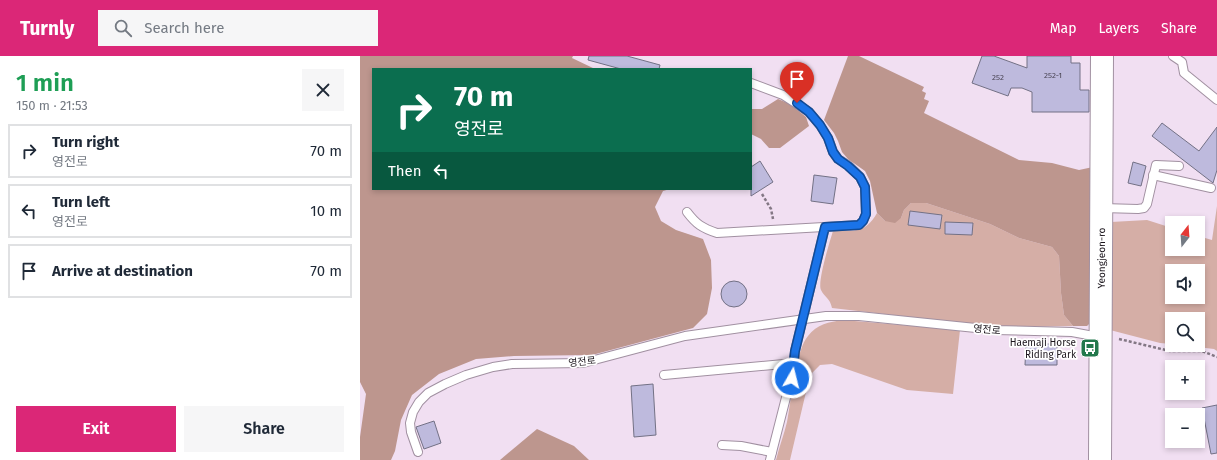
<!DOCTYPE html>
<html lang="en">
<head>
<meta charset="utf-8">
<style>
  body { margin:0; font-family:"Fira Sans","Noto Sans KR",sans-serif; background:#f6f6f7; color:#1f2937; height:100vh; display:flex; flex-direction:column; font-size:15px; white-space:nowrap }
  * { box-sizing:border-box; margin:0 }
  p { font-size:13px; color:#747a83 }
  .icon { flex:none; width:22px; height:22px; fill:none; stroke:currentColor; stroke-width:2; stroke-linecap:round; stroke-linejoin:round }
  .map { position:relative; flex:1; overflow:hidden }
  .drawer { display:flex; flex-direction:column; background:#fff; width:360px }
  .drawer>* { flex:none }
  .banner { position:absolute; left:12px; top:12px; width:380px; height:122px; border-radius:0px; box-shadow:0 2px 6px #0003; background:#0b6e4f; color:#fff; overflow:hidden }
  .needle { width:26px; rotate:17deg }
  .tools { position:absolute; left:805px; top:160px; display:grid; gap:8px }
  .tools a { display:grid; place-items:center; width:40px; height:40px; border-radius:0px; background:#fff; box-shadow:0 2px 6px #0003; font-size:20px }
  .pin { position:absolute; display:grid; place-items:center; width:34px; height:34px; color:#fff; margin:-41px -17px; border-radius:50% 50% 50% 0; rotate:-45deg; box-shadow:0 0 4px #0007 }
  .pin .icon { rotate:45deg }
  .me { position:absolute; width:44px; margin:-22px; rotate:8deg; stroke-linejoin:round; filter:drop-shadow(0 0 3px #0008) }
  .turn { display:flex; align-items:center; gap:14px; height:84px; padding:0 16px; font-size:18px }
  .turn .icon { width:52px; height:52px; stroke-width:2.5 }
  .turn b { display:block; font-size:28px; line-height:34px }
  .then { display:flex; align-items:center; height:38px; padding:0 16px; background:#0003; gap:8px; font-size:15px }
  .round { display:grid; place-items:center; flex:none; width:42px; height:42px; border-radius:0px; background:#f6f6f7 }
  .head { display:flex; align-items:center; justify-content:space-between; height:68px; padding:0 16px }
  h1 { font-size:24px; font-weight:600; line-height:30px; color:#1e9e55 }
  .cta { display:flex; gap:8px; margin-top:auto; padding:8px 16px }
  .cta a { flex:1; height:46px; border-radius:0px; background:#db2777; color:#fff; font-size:16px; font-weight:600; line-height:46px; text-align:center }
  .cta a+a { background:#f6f6f7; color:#1f2937 }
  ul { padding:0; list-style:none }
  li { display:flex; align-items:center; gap:12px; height:54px; margin:0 8px 6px; padding:0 8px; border:2px solid #e0e1e3; border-radius:0px }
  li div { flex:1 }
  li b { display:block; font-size:15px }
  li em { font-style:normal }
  header { display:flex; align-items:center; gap:24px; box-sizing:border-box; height:56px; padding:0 20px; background:#db2777; color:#fff }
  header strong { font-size:19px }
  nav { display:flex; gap:22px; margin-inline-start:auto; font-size:14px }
  .search { width:280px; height:36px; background:#f6f6f7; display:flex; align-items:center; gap:10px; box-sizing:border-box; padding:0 14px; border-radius:0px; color:#747a83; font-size:15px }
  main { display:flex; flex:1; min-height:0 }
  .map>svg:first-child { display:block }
</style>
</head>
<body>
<header>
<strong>Turnly</strong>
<div class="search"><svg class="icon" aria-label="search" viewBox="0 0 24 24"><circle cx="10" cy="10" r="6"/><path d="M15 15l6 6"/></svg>Search here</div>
<nav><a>Map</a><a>Layers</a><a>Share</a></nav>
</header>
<main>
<section class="drawer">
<div class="head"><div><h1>1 min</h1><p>150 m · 21:53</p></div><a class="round"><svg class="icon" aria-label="close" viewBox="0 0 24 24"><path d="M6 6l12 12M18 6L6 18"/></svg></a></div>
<ul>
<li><svg class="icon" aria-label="right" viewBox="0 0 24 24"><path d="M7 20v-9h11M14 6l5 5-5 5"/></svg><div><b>Turn right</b><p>영전로</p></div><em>70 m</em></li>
<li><svg class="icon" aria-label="left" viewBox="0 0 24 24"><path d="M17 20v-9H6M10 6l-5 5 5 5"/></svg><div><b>Turn left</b><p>영전로</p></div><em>10 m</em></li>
<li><svg class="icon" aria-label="arrive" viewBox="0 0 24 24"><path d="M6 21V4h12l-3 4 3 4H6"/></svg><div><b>Arrive at destination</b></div><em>70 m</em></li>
</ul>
<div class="cta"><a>Exit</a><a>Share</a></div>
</section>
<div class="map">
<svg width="857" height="404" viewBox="0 0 857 404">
  <rect width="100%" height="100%" fill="#f1dff2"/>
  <g fill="#d5aea6" fill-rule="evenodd">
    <path d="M 551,147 L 566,147 L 630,168 L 659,182 L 692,191 L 699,200 L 701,237 L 704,259 L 713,270 L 657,271 L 594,266 L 472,252 C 470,242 465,242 461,234 C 457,226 470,185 473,175 C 495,174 505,178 517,157 L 525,165 L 541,162 L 544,154 Z"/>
    <path d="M 857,150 L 857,295 L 854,293 L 821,289 L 838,289 L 838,263 L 812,263 L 812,288 L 800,287 L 750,274 L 751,166 L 787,164 L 812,172 L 812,193 L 838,193 L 838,180 L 852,184 ZM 812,215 L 838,215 L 838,241 L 812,241 Z"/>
    <path d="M 483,264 L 600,274 L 593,338 L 547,334 L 472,308 L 460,309 L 450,319 L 430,404 L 416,404 C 419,391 424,379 427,366 C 431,346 436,293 448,280 C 457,268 469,266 483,264 Z"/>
  </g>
  <g fill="#bd968e">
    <path d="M 0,0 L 213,0 L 212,2 L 235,13 L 13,13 L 13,133 L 310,133 L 303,135 L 295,151 L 301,165 L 316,174 L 343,183 L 351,204 L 352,232 L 347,258 L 333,272 L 232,299 L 154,300 L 116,303 L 79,318 L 52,339 L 41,364 L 35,395 L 31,404 L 0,404 L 0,381 L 6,338 L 0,326 Z"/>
    <path d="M 488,0 L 499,0 L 564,31 L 562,35 L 566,37 L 564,43 L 569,45 L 564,57 L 659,104 L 692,107 L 719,114 L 733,111 L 733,264 L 727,270 L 713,270 L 704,259 L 701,237 L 699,200 L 692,191 L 659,182 L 630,168 L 566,147 L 551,147 L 544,154 L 541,162 L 535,167 L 525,165 L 517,157 L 510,125 L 505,115 L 488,103 L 482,96 L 478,85 L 474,77 L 464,64 Z"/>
    <path d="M 418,43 L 430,48 L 446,61 L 449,70 L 420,92 L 409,92 L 401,83 L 391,78 L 391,53 L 402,53 Z"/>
    <path d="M 177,373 L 214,390 L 229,404 L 140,404 Z"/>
  </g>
  <g fill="#bebadd" stroke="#737185">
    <path d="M 229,0 L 267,0 L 300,9 L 299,13 L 261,13 L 228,4 Z"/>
    <path d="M 622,0 L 634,0 L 667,12 L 667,0 L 711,0 L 711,7 L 720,7 L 720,34 L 729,34 L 729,56 L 672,56 L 672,36 L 662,32 L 651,32 L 648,40 L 612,27 Z"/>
    <path d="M 802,67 L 839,95 L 857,71 L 857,114 L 853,127 L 792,80 Z"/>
    <path d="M 400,105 L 413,126 L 391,140 L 391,111 Z"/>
    <path d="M 773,106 L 786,110 L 781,130 L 768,127 Z"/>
    <path d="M 454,119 L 477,122 L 473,148 L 451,145 Z"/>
    <path d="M 550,155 L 582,159 L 580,173 L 548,169 Z"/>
    <path d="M 585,166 L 613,167 L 612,179 L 585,178 Z"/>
    <circle cx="374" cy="238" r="13"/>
    <path d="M 666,288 L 697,288 L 697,309 L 665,309 Z"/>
    <path d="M 293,328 L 296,379 L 274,381 L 271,330 Z"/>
    <path d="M 857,349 L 857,397 L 851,398 L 842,352 Z"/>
    <path d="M 74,365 L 81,387 L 64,393 L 56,371 Z"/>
  </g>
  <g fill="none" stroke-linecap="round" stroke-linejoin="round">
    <defs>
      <g id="lane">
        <path d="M 813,0 L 822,6 L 824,17 L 857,44"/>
        <path d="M 793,119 L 851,132"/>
        <path d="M 742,152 L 778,153 L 784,152 L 787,148 L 796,109 L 819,110"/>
        <path d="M 327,156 C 336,168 342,172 357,177 L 499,169 L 503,165 L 506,158 L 505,131 L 500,121 L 488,109 L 478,103 L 473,96 L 468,82 L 460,69 L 449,56 L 423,39 L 391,27"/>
        <path d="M 304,319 L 434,307"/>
        <path d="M 362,389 L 381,390 L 412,396"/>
        <path d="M 58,396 L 51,376 L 50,367 L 53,356 L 59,346 L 68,337 L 85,328 L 106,319 L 133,311 L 152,308 L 223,307 L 325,280 L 466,260 L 499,260 L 635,274 L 712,276 L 739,281"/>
        <path d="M 410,404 L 431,322 L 435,295 L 465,171"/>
      </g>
      <g id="secondary">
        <path id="s1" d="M 740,404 L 742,0"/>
      </g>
    </defs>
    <use href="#lane" stroke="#a190a1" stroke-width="10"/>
    <use href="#secondary" stroke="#a190a1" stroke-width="24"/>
    <g stroke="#837784" stroke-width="2.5" stroke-dasharray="3 2" stroke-linecap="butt">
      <path d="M 402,138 L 411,153 L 413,163"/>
      <path d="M 759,283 L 810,295 L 842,295 L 857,301"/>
    </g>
    <use href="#lane" stroke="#fff" stroke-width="8"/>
    <use href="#secondary" stroke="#fff" stroke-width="22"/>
  </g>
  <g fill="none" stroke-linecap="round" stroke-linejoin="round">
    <defs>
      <path id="route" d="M 432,322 L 435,295 L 465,171 L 499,169 L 503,165 L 506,158 L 505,131 L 500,121 L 488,110 L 478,103 L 473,96 L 468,82 L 460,69 L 449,56 L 437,47"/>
    </defs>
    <use href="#route" stroke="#114b97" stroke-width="10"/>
    <use href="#route" stroke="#1a73e8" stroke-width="7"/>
  </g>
  <defs>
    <symbol id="bus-square" viewBox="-11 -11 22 22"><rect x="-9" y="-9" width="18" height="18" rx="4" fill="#22784c" stroke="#fff"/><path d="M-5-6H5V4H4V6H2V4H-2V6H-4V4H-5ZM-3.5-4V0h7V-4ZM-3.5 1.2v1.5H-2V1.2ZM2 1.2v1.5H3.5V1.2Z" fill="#fff"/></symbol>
  </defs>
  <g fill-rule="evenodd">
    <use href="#bus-square" x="719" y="281" width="22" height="22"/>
  </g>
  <g text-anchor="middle" stroke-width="3.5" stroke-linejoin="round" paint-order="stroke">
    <g font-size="8" fill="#443f4d">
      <text x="693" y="22">252-1</text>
      <text x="638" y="24">252</text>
    </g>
    <g font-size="10" fill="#1c161d" stroke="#fff">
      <text dy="4" stroke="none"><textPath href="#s1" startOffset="202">Yeongjeon-ro</textPath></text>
      <text transform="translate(627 273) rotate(5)" y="4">영전로</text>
      <text transform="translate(222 305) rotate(-6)" y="4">영전로</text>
    </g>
    <g font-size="10" fill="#1c161d" stroke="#fff" text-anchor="end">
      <text x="716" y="290">Haemaji Horse<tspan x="716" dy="12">Riding Park</tspan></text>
    </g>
  </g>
</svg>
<div class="tools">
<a><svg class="needle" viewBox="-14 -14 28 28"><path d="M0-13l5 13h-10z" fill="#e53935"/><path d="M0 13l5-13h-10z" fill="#747a83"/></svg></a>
<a><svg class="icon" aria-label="sound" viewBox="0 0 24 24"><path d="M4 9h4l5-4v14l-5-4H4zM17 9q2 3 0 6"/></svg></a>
<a><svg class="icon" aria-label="search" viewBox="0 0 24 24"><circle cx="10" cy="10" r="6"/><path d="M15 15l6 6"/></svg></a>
<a>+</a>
<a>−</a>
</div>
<div class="pin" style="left:437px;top:47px;background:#d93025"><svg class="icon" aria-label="arrive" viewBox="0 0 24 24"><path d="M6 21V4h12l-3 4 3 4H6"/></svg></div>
<svg class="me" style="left:432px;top:322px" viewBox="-20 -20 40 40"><circle r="17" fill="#1a73e8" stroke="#fff" stroke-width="3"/><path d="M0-11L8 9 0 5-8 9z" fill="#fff"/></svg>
<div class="banner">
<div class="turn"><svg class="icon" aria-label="right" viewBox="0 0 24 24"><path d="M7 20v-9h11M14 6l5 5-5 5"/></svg><div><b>70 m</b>영전로</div></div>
<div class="then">Then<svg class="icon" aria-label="left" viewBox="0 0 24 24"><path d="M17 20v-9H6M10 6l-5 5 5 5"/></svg></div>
</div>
</div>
</main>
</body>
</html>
